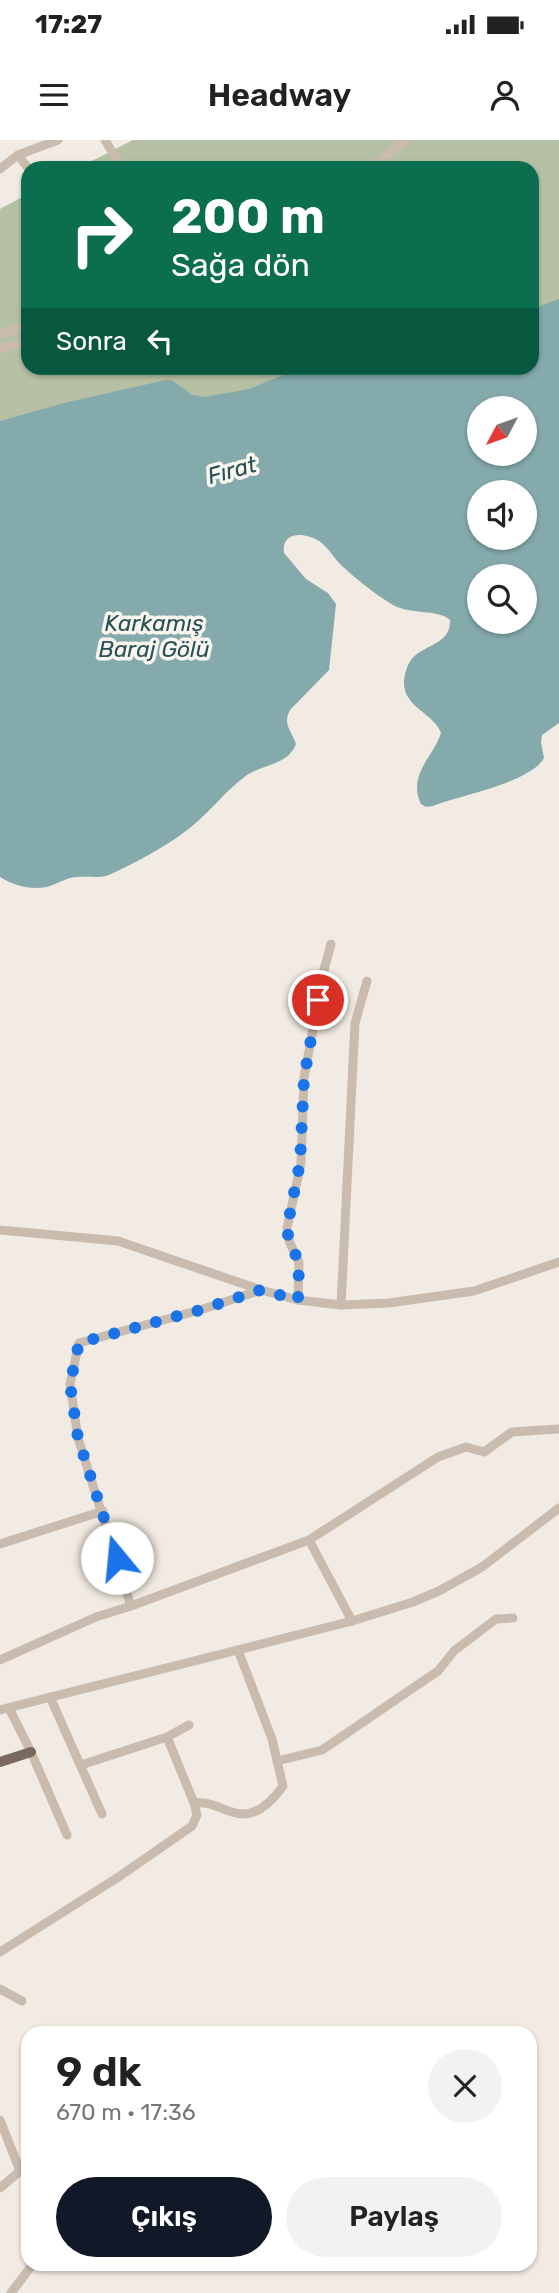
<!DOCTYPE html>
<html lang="tr">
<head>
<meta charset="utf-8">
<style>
  body { margin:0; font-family:Rubik,sans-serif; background:#f2f2f2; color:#222; height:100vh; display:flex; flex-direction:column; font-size:26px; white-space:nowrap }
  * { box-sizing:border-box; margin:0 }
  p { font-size:23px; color:#767676 }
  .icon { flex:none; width:38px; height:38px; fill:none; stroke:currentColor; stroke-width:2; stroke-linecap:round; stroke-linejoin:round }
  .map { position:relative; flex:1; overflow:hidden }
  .sheet { position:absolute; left:21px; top:1886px; width:516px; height:245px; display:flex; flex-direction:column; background:#fff; border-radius:21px; box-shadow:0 2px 5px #0004 }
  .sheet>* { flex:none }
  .top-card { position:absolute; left:21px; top:21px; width:518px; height:214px; border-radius:21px; box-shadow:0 2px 5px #0004; background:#0b6e4f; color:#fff; overflow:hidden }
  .needle { width:46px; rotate:229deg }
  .tools { position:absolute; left:467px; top:256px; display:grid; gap:14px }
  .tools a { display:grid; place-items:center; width:70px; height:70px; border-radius:50%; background:#fff; box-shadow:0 2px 5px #0004; font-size:35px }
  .pin { position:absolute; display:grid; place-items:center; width:60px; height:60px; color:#fff; margin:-30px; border:4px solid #fff; border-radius:50%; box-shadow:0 2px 7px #0007 }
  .me { position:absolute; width:77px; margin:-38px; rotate:343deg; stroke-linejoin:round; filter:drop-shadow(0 0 5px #0008) }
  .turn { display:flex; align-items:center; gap:24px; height:147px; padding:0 35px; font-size:32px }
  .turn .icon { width:91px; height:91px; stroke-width:2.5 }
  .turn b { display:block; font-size:49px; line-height:60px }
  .then { display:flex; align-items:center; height:66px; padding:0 35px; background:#0003; gap:14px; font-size:26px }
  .round { display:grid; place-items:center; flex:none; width:74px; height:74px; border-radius:37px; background:#f2f2f2 }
  .head { display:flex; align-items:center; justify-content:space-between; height:119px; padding:0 35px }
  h1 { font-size:42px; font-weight:600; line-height:52px }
  .button { display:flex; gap:14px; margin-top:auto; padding:14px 35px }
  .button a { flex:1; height:80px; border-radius:42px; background:#111827; color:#fff; font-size:28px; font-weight:600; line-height:80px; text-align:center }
  .button a+a { background:#f2f2f2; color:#222 }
  .status { display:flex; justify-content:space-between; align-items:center; height:49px; padding:0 35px; background:#fff; direction:ltr }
  .status svg { height:19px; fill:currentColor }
  header { display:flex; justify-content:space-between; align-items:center; height:91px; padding:0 35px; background:#fff; font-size:32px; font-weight:600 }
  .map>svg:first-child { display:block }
</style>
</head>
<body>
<div class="status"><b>17:27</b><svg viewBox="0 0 49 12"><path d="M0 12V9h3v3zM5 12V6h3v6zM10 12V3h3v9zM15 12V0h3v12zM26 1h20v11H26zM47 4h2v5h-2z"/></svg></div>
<header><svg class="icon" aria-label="menu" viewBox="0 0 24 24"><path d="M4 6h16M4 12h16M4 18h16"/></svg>Headway<svg class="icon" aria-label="person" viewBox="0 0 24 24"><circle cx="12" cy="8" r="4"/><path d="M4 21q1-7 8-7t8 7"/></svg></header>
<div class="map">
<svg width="559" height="2153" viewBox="0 0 559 2153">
  <rect width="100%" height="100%" fill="#f2ebe3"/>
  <g fill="#b6c0a4">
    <path d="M 133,0 L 559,0 L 559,174 L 532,181 L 532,28 L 78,28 Z"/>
    <path d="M 28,54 L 28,228 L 356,228 L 0,314 L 0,69 Z"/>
  </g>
  <path fill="#84aaac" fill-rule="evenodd" d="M 559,159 L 559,583 L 542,595 L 541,602 L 544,618 C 530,643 460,655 433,666 L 426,667 L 421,664 C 407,635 434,616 441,593 C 433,570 391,566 408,525 C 418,503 451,508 450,480 C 439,469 411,475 393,465 C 375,454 357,440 341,425 C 333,417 328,407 319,401 C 305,392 281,391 284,413 L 306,439 L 328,453 L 336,464 L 329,530 L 290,570 C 282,585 292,591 296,604 C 288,625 264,624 247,635 C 226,650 211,671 191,687 C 172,703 129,727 106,736 C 96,738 88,736 77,737 C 68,737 59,743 50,746 C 34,751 14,746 0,737 L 0,281 L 68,262 L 166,240 L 173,241 L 192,255 L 205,257 L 249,249 L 300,228 L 532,228 L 532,169 ZM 480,268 L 525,268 L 525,313 L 480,313 ZM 480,352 L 525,352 L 525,397 L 480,397 ZM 480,436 L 525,436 L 525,481 L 480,481 Z"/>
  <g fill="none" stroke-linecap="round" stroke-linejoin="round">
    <g stroke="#c9bcaf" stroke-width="9">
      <path d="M 105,0 L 122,28"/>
      <path d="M 18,15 L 28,28"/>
      <path d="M 371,28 L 406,0"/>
      <path d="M 0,29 L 18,15 L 58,0"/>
      <path d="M 0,194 L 28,186"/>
      <path d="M 0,209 L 28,200"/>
      <path d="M 0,1090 L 118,1101 L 261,1150 L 298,1160 L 341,1165 L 389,1163 L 474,1151 L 559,1122"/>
      <path d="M 298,1160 L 299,1122 L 289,1101 L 287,1088 L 301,1023 L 304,938 L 323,834 L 331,804"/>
      <path d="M 341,1165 L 355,883 L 367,841"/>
      <path d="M 309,1400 L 352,1481"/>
      <path d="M 0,1404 L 103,1371"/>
      <path d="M 131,1466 L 78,1298 L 70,1244 L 79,1203 L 200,1170 L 261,1150"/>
      <path d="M 0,1520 L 96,1477 L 131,1466 L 309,1400 L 438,1317 L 466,1307 L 484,1312 L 512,1292 L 559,1289"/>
      <path d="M 50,1557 L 102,1674"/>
      <path d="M 9,1568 L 31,1612 L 67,1695"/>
      <path d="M 0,1570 L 352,1481 L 413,1462 L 439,1451 L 482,1427 L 559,1368"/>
      <path d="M 167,1597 L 194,1663 C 209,1661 218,1668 232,1672 C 254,1680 271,1663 283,1646 L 272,1599 L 238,1510"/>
      <path d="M 277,1621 L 322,1610 L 438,1531 L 454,1511 L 496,1479 L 513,1478"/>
      <path d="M 81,1625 L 167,1597 L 189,1585"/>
      <path d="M 0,1812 L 120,1736 L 192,1686 L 197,1675 L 194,1663"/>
      <path d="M 0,1849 L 22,1861"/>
      <path d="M 0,1980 L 20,2031 L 0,2048"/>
      <path d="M 11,2153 L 33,2124"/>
    </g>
    <path stroke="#79695f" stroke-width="10" d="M 0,1622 L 31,1612"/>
  </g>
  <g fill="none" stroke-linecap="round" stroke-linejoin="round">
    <path stroke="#1a73e8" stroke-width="12" stroke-dasharray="0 21.6" d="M 117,1418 L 78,1298 L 70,1244 L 79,1203 L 200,1170 L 261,1150 L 298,1160 L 299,1122 L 289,1101 L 287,1088 L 300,1023 L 304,938 L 318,860"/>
  </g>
  <g text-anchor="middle" stroke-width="7" stroke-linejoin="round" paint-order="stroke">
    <g font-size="23" font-style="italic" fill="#265257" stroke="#faf5ef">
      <text transform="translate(232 330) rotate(-15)" y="8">Fırat</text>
      <text x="154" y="491">Karkamış<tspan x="154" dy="26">Baraj Gölü</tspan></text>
    </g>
  </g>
</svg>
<div class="tools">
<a><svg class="needle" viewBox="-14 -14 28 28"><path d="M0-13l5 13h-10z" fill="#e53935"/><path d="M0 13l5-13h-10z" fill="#767676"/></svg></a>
<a><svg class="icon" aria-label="sound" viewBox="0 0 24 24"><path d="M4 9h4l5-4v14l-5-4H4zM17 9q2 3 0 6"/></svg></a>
<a><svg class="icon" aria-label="search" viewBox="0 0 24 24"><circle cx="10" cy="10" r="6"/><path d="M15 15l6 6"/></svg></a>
</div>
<div class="pin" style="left:318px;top:860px;background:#d93025"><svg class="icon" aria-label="arrive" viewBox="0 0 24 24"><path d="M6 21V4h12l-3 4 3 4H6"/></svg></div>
<svg class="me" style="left:117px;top:1418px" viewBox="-20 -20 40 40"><circle r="19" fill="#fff"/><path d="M0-13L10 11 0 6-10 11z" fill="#1a73e8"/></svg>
<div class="top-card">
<div class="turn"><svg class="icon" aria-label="right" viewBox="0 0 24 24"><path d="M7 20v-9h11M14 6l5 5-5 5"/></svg><div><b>200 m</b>Sağa dön</div></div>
<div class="then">Sonra<svg class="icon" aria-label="left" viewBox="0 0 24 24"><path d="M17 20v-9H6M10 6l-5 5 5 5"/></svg></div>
</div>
<section class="sheet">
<div class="head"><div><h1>9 dk</h1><p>670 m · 17:36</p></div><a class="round"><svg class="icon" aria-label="close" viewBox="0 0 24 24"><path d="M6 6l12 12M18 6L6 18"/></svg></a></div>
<div class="button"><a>Çıkış</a><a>Paylaş</a></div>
</section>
</div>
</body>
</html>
